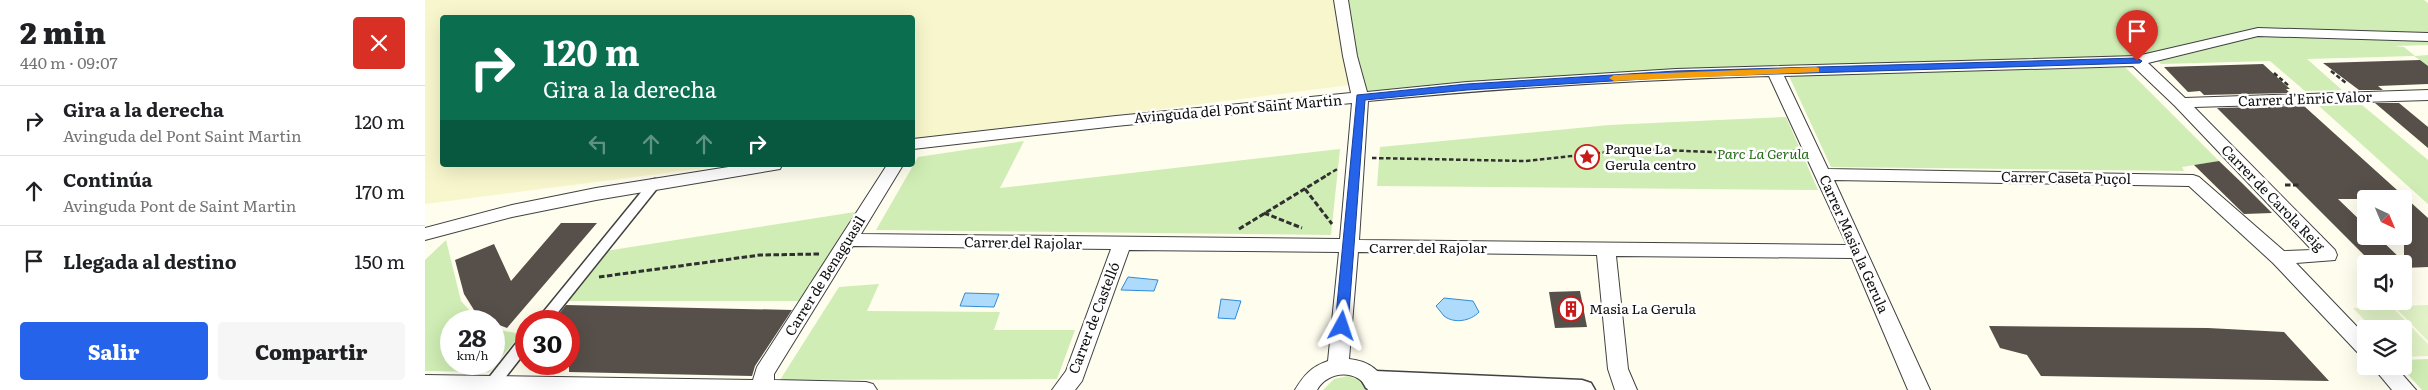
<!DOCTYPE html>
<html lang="es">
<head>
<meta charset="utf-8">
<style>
  body { margin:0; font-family:Literata,serif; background:#f6f6f6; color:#202124; height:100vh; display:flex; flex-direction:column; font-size:19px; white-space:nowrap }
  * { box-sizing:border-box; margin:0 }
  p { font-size:16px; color:#757577 }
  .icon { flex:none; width:28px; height:28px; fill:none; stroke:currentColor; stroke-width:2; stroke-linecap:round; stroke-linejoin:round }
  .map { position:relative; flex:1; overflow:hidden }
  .drawer { display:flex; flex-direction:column; background:#fff; width:425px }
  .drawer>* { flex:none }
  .top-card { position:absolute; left:15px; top:15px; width:475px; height:152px; border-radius:5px; box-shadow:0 5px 20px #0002; background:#0b6e4f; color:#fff; overflow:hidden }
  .needle { width:32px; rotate:136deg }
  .tools { position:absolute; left:1932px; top:190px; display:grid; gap:10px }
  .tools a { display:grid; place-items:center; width:55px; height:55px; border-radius:5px; background:#fff; box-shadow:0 5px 20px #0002; font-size:25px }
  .speed { position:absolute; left:15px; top:310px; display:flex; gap:10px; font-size:25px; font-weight:700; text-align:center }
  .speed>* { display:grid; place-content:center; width:65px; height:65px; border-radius:50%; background:#fff; box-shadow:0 5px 20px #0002; line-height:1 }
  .speed small { font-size:12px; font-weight:400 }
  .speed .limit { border:8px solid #d22; background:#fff; color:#111 }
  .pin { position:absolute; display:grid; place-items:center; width:42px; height:42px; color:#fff; margin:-51px -21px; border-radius:50% 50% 50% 0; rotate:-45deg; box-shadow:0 0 5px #0007 }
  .pin .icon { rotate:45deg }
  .me { position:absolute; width:55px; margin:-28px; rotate:5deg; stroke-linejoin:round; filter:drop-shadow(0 0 4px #0008) }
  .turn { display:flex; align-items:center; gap:18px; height:105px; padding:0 20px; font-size:22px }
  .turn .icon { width:65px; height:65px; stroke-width:2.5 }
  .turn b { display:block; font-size:35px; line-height:42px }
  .lanes { display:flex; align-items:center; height:48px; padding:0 20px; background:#0003; justify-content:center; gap:25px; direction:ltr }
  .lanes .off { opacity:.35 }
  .round { display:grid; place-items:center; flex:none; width:52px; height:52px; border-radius:5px; background:#f6f6f6 }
  .overview { display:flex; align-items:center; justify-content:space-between; height:85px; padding:0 20px }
  h1 { font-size:30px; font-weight:800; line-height:38px }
  .action { display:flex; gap:10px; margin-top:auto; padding:10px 20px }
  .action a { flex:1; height:58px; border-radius:5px; background:#2563eb; color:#fff; font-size:20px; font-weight:800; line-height:58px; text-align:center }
  .action a+a { background:#f6f6f6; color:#202124 }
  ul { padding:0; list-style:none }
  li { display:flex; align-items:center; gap:15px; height:70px; padding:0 20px; border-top:1px solid #e0e0e0 }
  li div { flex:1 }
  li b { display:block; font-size:19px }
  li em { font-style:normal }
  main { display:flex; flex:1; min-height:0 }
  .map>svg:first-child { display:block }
</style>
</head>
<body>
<main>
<section class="drawer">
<div class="overview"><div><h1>2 min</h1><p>440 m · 09:07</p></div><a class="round" style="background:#d93025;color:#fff"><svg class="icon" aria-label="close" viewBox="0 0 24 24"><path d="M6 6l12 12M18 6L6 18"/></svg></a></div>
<ul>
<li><svg class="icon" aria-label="right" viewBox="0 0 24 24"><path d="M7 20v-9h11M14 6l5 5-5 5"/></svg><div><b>Gira a la derecha</b><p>Avinguda del Pont Saint Martin</p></div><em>120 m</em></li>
<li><svg class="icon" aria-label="ahead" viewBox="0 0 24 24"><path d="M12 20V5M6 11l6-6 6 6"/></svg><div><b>Continúa</b><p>Avinguda Pont de Saint Martin</p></div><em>170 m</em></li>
<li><svg class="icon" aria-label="arrive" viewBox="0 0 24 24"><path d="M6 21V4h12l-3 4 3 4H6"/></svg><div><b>Llegada al destino</b></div><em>150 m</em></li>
</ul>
<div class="action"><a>Salir</a><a>Compartir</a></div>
</section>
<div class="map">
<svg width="2003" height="390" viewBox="0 0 2003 390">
  <rect width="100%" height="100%" fill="#fffdee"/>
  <path fill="#f8f6cc" d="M 0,0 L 925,0 L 933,84 L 488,141 L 488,18 L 18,18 L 18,165 L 303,165 L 0,204 Z"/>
  <g fill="#cfedb4">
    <path d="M 916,0 L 1999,0 L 2003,3 L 2003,45 L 1969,46 L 1979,47 L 1990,56 L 2003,55 L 2003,66 L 1989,56 L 1882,59 L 1917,90 L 1880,91 L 1845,61 L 1736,64 L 1731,59 L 1765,53 L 1349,71 L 935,97 Z"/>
    <path d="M 1700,67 L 1794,161 L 1757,167 L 1759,171 L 1406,167 L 1364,76 Z"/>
    <path d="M 1937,105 L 2003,160 L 2003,204 L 1894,106 Z"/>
    <path d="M 1361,117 L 1393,190 L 952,186 L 955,147 L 1184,125 Z"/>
    <path d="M 599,141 L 575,188 L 915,149 L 906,235 L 451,230 L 493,157 Z"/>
    <path d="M 430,212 L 375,301 L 134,301 L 174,252 Z"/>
    <path d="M 21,240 L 36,301 L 54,321 L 26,321 L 26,364 L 69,364 L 69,329 L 96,334 L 64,372 L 0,371 L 0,260 Z"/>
    <path d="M 454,284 L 442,311 L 575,312 L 569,330 L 650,330 L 632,379 L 355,380 L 414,287 Z"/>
    <path d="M 2003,359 L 2003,390 L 1997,390 L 1975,366 L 1979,366 L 1979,360 Z"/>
    <path d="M 923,376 L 936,381 L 943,390 L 898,390 L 909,379 Z"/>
  </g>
  <g fill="#e2f3c7">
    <path d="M 2003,305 L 2003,341 L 1969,306 Z"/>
    <path d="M 1966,306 L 2003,344 L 2003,356 L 1979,357 L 1979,329 L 1948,329 L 1928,308 Z"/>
  </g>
  <g fill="#aedafb" stroke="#2f8cd8">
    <path d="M 703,277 L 733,280 L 729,291 L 696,290 Z"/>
    <path d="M 540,293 L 574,294 L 569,307 L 535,306 Z"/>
    <path d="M 1019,298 L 1048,301 L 1054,312 C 1046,321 1029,324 1019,316 C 1016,313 1014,309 1011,306 Z"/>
    <path d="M 796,299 L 816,301 L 810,319 L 793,318 Z"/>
  </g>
  <g fill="#574f49" fill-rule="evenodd">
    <path d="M 1995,60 L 2003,66 L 2003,84 L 1953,86 L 1958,90 L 1934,90 L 1898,63 Z"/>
    <path d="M 1838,64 L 1865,89 L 1861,89 L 1865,93 L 1779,95 L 1775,91 L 1763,92 L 1739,67 Z"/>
    <path d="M 1950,103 L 1974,103 L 2003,127 L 2003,148 Z"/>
    <path d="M 1879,106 L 2003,218 L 2003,267 L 1979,268 L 1979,264 L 1948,264 L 1792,108 ZM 1913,199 L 1979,199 L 1979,262 L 1952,236 L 1941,236 L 1941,226 Z"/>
    <path d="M 1794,161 L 1817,183 L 1847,213 L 1819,214 L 1769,165 Z"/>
    <path d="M 136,223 L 172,223 L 82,328 L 69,323 L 69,321 L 54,318 L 39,294 L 30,260 L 69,244 L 86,281 Z"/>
    <path d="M 1155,291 L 1162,327 L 1130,328 L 1124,292 Z"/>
    <path d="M 141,305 L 367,310 L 330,366 L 327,376 L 144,372 L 144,321 L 128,321 Z"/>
    <path d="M 1564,326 L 1783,328 L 1859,332 L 1904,381 L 1616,376 L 1602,355 L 1575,348 Z"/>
  </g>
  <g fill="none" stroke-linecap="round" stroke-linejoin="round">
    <defs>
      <g id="pedestrian">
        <path d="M 230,179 L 234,180 L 236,183 L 234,186 L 126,321 L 111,321 L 226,180 Z"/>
        <path d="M 101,336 L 101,351 L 72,388 L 67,390 L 62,388 L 60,384 L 62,380 L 96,337 Z"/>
      </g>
      <g id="minor">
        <path d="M 909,0 L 923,0 L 932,56 L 942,92 L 1042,82 L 1251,69 L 1712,56 L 1833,28 L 2003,33 L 2003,41 L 1833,36 L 1723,63 L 1760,98 L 2003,90 L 2003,100 L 1769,107 L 1910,250 L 1912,255 L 1910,260 L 1871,263 L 1941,336 L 1941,357 L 1934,354 L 1848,263 L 1764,186 L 1409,180 L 1505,390 L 1483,390 L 1427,258 L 1191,256 L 1203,369 L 1212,390 L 1190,390 L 1183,369 L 1172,255 L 933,252 L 924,359 C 945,361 956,371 965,390 L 943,390 C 934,369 903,370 892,390 L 870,390 C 879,375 886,367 903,361 L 914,252 L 704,250 L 657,381 L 650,390 L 627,390 L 641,371 L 686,249 L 428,246 L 349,374 L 349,380 L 441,382 L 448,384 L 452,390 L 0,390 L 0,375 L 328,380 L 332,367 L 462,165 L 478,165 L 436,234 L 915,239 L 927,103 L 691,126 L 488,149 L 488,139 L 691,116 L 926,93 L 918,56 ZM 1708,66 L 1750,106 L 1887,250 L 1859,251 L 1774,177 L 1768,175 L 1403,169 L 1359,76 ZM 1344,76 L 1422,245 L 934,240 L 943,101 C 1076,88 1210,80 1344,76 Z"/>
        <path d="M 316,165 L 357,165 L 355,169 L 349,170 L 171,200 L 87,217 L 0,240 L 0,228 L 87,205 L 171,188 Z"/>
        <path d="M 1947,366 L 1970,366 L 1991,390 L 1967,390 Z"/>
      </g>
      <path id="tertiary" d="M 950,371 L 1157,380 L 1166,383 L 1170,390 L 947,390 L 941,388 L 937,381 L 941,374 Z"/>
    </defs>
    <use href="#pedestrian" stroke="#414141" stroke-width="3"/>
    <use href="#minor" stroke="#414141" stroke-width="2"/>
    <use href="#tertiary" stroke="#414141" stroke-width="3"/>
    <g stroke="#303030" stroke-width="2.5" stroke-dasharray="4.5 2.5" stroke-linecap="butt">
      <path d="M 1906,71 L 1921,83"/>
      <path d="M 1849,73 L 1864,86"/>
      <path d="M 947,158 L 1100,161 L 1211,149 L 1313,153 L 1370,151"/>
      <path d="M 902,175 L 914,168"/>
    </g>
    <g stroke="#303030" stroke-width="3" stroke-dasharray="5.5 2.5" stroke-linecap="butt">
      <path d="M 1860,185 L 1874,185"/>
      <path d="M 880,189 L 907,224"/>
      <path d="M 839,213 L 877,228"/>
      <path d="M 814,229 L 904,174"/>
      <path d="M 174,277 L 335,255 L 394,254"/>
    </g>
    <use href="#pedestrian" fill="#fff" fill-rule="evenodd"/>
    <use href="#minor" fill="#fff" fill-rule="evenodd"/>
    <use href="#tertiary" fill="#fff" fill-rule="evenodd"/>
  </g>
  <path fill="#2563eb" stroke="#184099" d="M 1712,58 L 1717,61 L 1715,63 L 1251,77 L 1042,90 L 940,100 L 923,326 L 917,331 L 910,326 L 932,95 L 1042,84 L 1251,71 Z"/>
  <path fill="#f59e0b" d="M 1391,67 L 1394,68 L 1394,72 L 1189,81 L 1184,78 L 1189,75 Z"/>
  <defs>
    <symbol id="sight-ring" viewBox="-11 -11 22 22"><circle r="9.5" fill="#fff" stroke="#c91a1a" stroke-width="1.5"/><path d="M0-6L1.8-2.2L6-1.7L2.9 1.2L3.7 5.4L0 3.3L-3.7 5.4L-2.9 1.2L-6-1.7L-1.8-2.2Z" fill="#c91a1a"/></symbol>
    <symbol id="building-ring" viewBox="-11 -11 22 22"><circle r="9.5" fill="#fff" stroke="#c91a1a" stroke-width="1.5"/><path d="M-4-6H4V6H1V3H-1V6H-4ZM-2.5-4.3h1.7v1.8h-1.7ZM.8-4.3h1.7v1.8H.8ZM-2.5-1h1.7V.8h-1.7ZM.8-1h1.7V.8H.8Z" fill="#c91a1a"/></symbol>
  </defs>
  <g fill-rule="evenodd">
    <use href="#sight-ring" x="1148" y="143" width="28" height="28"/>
    <use href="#building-ring" x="1132" y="295" width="28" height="28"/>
  </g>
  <g text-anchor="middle" stroke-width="5" stroke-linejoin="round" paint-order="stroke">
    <g font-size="14" fill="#0e0e0e" stroke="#fff">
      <text transform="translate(1880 99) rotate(-2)" y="5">Carrer d'Enric Valor</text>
      <text transform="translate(813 109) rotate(-5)" y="5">Avinguda del Pont Saint Martin</text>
      <text transform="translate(1641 178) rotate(1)" y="5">Carrer Caseta Puçol</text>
      <text transform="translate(1848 198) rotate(46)" y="5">Carrer de Carola Reig</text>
      <text transform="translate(598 243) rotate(1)" y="5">Carrer del Rajolar</text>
      <text transform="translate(1429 244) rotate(66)" y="5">Carrer Masia la Gerula</text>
      <text x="1003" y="253">Carrer del Rajolar</text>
      <text transform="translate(400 276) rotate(-58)" y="5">Carrer de Benaguasil</text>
      <text transform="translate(669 318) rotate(-69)" y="5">Carrer de Castelló</text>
    </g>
    <g font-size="14" fill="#0e0e0e" stroke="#fff" text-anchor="start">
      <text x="1180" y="154">Parque La<tspan x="1180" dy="16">Gerula centro</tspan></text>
      <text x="1164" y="314">Masia La Gerula</text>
    </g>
    <g font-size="14" font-style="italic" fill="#256b18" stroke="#fff">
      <text x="1338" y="159">Parc La Gerula</text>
    </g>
  </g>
</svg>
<div class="tools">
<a><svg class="needle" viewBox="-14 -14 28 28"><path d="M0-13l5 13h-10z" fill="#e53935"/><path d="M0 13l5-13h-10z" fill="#757577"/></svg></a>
<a><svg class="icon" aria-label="sound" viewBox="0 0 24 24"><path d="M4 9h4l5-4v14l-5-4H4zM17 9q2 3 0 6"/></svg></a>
<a><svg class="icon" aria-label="layers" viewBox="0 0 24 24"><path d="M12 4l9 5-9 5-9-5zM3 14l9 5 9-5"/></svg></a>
</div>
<div class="speed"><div>28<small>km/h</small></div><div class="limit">30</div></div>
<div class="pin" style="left:1712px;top:61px;background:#d93025"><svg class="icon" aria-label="arrive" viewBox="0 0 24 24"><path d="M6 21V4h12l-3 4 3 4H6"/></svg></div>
<svg class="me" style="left:917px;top:326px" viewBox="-20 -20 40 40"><path d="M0-17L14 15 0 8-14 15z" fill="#2563eb" stroke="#fff" stroke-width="4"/></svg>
<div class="top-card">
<div class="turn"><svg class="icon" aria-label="right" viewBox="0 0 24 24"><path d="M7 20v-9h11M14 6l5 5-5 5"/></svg><div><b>120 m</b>Gira a la derecha</div></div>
<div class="lanes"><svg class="icon off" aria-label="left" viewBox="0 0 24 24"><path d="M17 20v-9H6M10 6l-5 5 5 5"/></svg><svg class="icon off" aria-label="ahead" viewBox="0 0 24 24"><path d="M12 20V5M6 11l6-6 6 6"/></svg><svg class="icon off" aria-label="ahead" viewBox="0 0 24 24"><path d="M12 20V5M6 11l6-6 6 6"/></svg><svg class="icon" aria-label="right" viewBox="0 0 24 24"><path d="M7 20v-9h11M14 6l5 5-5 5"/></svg></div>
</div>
</div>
</main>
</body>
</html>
